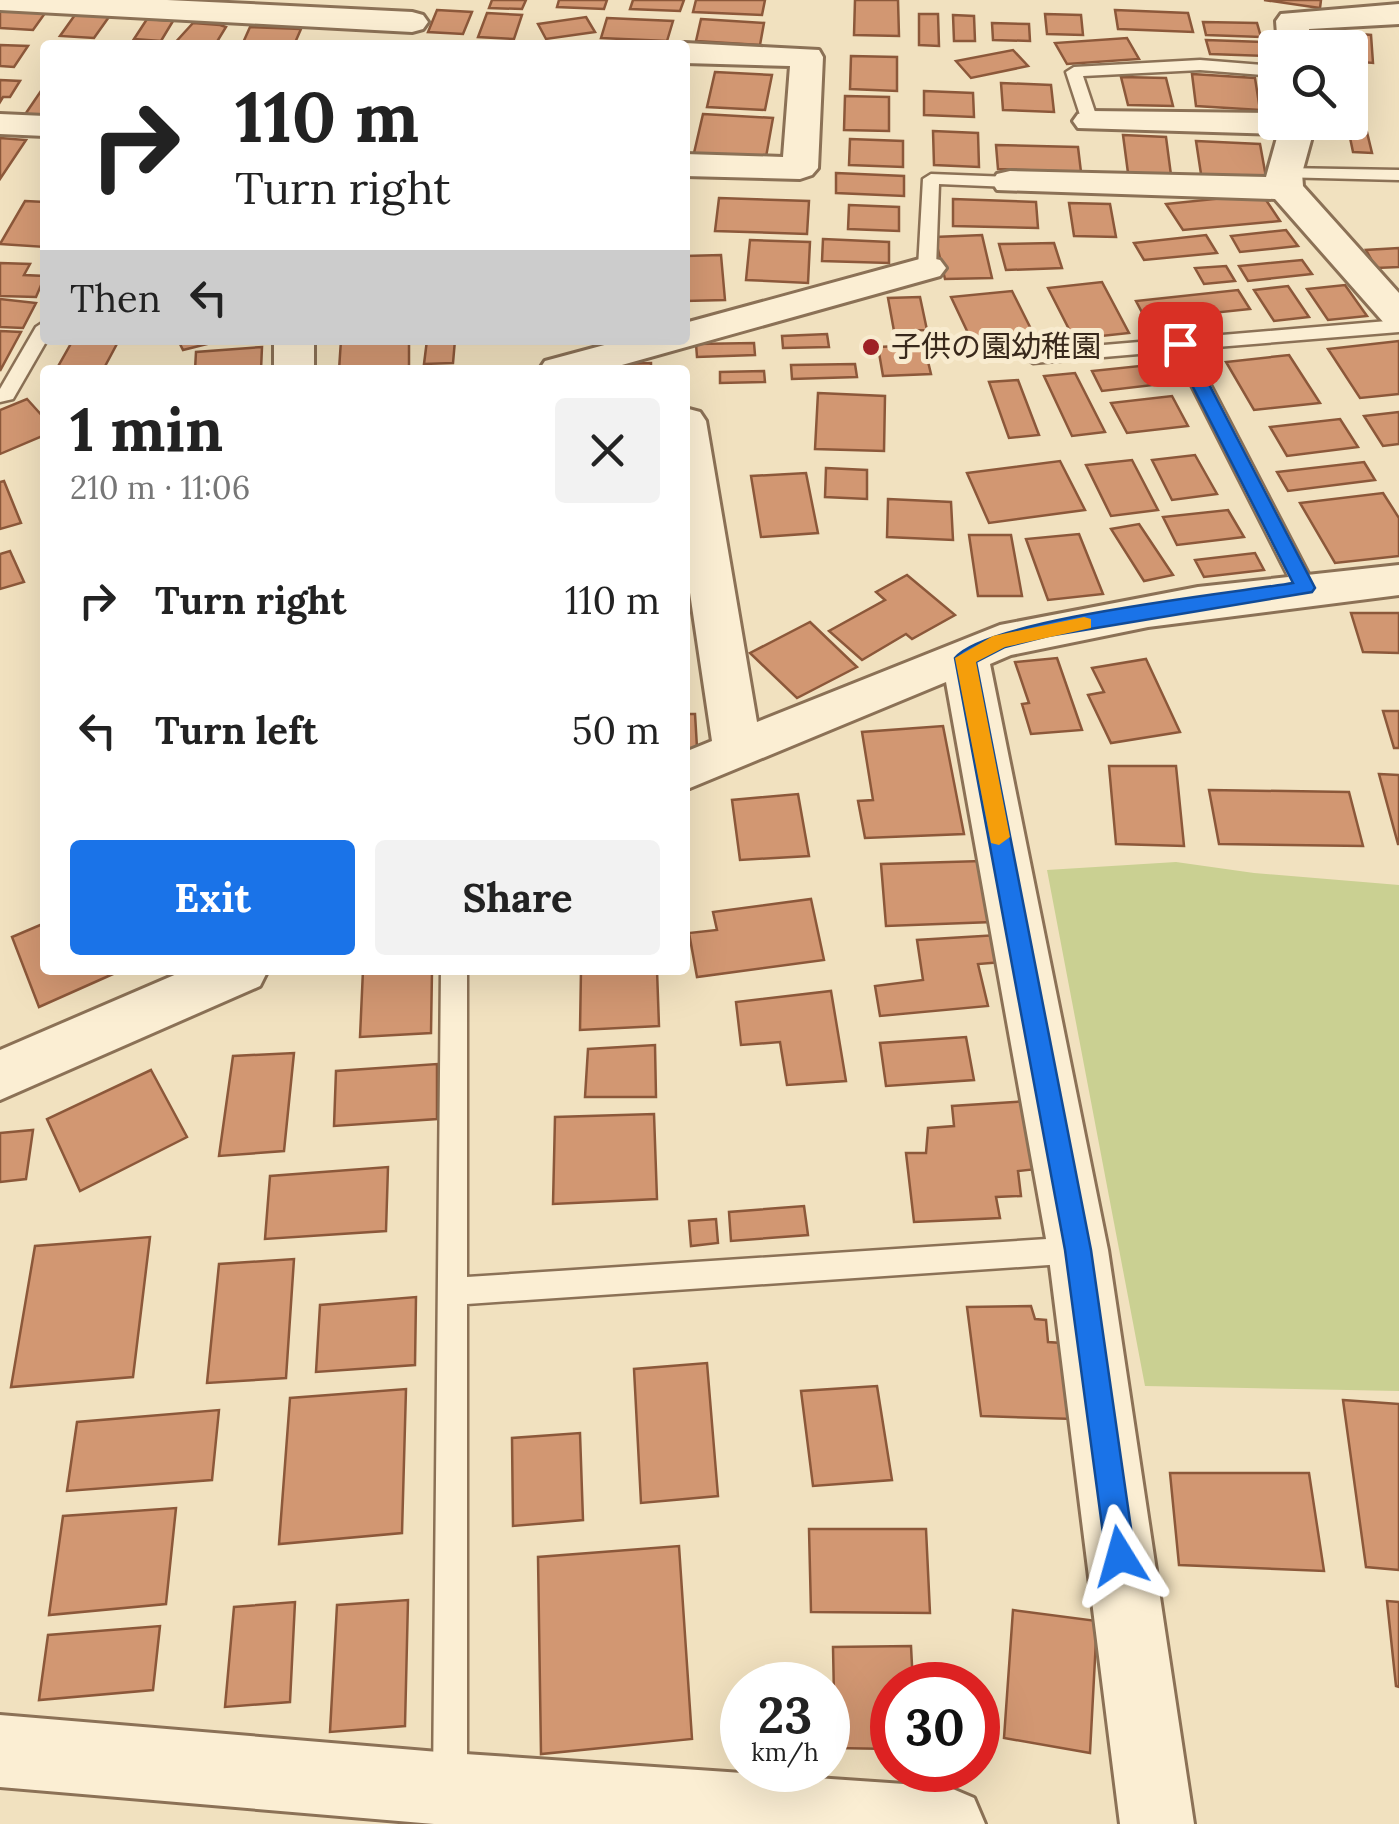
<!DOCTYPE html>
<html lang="en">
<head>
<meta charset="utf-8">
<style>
  body { margin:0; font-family:Lora,"Noto Sans JP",serif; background:#f2f2f2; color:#222; height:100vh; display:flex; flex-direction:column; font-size:38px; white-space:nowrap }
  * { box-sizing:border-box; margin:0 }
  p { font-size:32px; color:#767676 }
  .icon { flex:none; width:55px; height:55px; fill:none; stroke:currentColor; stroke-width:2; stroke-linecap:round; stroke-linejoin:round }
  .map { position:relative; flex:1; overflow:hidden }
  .sheet { position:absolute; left:40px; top:365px; width:650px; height:610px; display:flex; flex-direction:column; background:#fff; border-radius:10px; box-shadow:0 10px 40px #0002 }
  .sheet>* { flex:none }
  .guide { position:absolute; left:40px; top:40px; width:650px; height:305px; border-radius:10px; box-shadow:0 10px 40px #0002; background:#fff; color:#222; overflow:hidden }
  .fabs { position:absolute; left:1258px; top:30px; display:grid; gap:20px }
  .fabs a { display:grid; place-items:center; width:110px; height:110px; border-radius:10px; background:#fff; box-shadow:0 10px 40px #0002; font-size:50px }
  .speed { position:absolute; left:720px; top:1662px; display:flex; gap:20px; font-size:50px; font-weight:700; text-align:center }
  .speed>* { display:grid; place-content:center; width:130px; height:130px; border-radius:50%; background:#fff; box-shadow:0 10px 40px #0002; line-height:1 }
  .speed small { font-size:25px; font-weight:400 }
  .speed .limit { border:15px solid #d22; background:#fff; color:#111 }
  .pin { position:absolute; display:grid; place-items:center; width:85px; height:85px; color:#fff; margin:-42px; border-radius:20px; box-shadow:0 5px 15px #0006 }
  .me { position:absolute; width:110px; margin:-55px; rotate:352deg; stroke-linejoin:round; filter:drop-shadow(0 0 8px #0008) }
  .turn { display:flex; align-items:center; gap:35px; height:210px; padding:0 30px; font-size:45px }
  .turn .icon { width:130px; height:130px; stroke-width:2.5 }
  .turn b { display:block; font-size:70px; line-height:85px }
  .then { display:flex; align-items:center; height:95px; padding:0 30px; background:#0003; gap:20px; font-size:38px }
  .round { display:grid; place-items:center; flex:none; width:105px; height:105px; border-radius:10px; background:#f2f2f2 }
  .overview { display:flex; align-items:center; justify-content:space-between; height:170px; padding:0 30px }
  h1 { font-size:60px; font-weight:700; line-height:75px }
  .primary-button { display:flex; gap:20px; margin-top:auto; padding:20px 30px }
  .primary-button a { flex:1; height:115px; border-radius:10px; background:#1a73e8; color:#fff; font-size:40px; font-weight:700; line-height:115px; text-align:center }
  .primary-button a+a { background:#f2f2f2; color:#222 }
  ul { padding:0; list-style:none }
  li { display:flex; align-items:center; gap:30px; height:130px; padding:0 30px }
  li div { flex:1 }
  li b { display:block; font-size:38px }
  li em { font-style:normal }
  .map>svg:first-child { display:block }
</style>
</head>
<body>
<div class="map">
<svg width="1399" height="1824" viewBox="0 0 1399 1824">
  <rect width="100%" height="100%" fill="#f1e1bf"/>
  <path fill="#cad092" d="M 1176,862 L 1254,873 L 1399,885 L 1399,1391 L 1145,1386 L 1047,870 Z"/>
  <g fill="#d29772" stroke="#8c583a" stroke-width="2.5">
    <path d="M 492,0 L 526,0 L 522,9 L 489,8 Z"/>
    <path d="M 559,0 L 607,0 L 604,9 L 557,7 Z"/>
    <path d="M 633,0 L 684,0 L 680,11 L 630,9 Z"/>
    <path d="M 696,0 L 765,0 L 762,15 L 693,12 Z"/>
    <path d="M 855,0 L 898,0 L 899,36 L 854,35 Z"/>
    <path d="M 1264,0 L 1321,0 L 1320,8 Z"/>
    <path d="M 0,7 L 48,9 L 33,30 L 0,28 Z"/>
    <path d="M 437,10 L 472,12 L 463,34 L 428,32 Z"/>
    <path d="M 1115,10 L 1188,13 L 1193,32 L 1118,29 Z"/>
    <path d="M 77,12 L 111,14 L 94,38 L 60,36 Z"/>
    <path d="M 487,13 L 522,15 L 514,39 L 478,37 Z"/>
    <path d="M 919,14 L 938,14 L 939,46 L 919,45 Z"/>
    <path d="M 1045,14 L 1081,15 L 1083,35 L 1047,34 Z"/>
    <path d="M 953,15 L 974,16 L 975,41 L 954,41 Z"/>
    <path d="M 586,17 L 595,32 L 546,39 L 538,24 Z"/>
    <path d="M 607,18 L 673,21 L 667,41 L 601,38 Z"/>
    <path d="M 147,19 L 173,21 L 161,41 L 134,39 Z"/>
    <path d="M 701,19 L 764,23 L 760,45 L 696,41 Z"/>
    <path d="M 1203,22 L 1257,23 L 1261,37 L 1206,35 Z"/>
    <path d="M 193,23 L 220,25 L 226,27 L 215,45 L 173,45 Z"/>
    <path d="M 992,23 L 1029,24 L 1030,41 L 993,40 Z"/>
    <path d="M 250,27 L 301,29 L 294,45 L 242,45 Z"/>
    <path d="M 1315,30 L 1371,35 L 1373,63 L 1350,61 L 1350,48 L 1316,48 Z"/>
    <path d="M 1127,38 L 1139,59 L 1067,64 L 1055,43 Z"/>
    <path d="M 1206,40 L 1263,42 L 1266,56 L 1210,54 Z"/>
    <path d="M 0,45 L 28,46 L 14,67 L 0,66 Z"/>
    <path d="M 1013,50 L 1028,66 L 971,78 L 956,61 Z"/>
    <path d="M 851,56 L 897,57 L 897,91 L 850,89 Z"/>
    <path d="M 1350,67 L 1364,69 L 1366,115 L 1350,113 Z"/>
    <path d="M 715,72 L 772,75 L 765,110 L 707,107 Z"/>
    <path d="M 1192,74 L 1255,78 L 1260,110 L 1196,106 Z"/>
    <path d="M 1121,77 L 1166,78 L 1173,106 L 1128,105 Z"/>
    <path d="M 0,80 L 20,81 L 10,97 L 3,97 L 0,102 Z"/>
    <path d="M 1001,83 L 1051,85 L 1054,112 L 1003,110 Z"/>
    <path d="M 43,88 L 45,118 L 24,116 Z"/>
    <path d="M 924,91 L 973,93 L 974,117 L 924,115 Z"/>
    <path d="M 845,96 L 889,97 L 889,131 L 844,130 Z"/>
    <path d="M 703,114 L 773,118 L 766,157 L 694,153 Z"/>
    <path d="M 1347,123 L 1365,124 L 1372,153 L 1353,152 Z"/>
    <path d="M 933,131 L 978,133 L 979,167 L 934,165 Z"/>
    <path d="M 1123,135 L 1166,137 L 1171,175 L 1128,173 Z"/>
    <path d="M 0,138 L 26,140 L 0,179 Z"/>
    <path d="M 850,139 L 903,141 L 903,167 L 849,165 Z"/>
    <path d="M 1196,141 L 1260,144 L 1266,177 L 1201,174 Z"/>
    <path d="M 996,145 L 1078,147 L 1081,172 L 998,169 Z"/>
    <path d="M 836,173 L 904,176 L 904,196 L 836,193 Z"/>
    <path d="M 1262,194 L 1280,221 L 1183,230 L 1166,204 Z"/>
    <path d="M 719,198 L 809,201 L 807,234 L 715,231 Z"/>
    <path d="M 953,199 L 1036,202 L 1038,228 L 953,226 Z"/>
    <path d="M 25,201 L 45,202 L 45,247 L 0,244 Z"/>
    <path d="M 1069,203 L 1110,204 L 1116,237 L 1074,236 Z"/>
    <path d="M 849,205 L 899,207 L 899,231 L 848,229 Z"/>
    <path d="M 1286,230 L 1298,246 L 1240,252 L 1231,236 Z"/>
    <path d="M 982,235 L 992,278 L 945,279 L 935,237 Z"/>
    <path d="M 1206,235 L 1217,253 L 1144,260 L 1134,243 Z"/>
    <path d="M 823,239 L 889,242 L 889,263 L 822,261 Z"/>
    <path d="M 750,240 L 810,242 L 808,283 L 746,280 Z"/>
    <path d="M 1054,243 L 1062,268 L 1006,270 L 999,244 Z"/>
    <path d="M 1399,248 L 1399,267 L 1376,268 L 1366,250 Z"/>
    <path d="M 721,255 L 725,300 L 685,301 L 685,256 Z"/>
    <path d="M 1302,260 L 1312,274 L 1248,281 L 1239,266 Z"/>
    <path d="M 0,263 L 30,264 L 24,275 L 45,276 L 36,297 L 0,296 Z"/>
    <path d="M 1226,266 L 1235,281 L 1204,284 L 1195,268 Z"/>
    <path d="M 1102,282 L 1129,333 L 1074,339 L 1048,288 Z"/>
    <path d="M 1345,285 L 1367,316 L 1328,320 L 1307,289 Z"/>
    <path d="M 1288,286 L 1309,317 L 1274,321 L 1254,290 Z"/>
    <path d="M 1238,290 L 1250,309 L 1146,320 L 1136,301 Z"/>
    <path d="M 1012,291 L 1038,343 L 976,350 L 951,297 Z"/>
    <path d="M 920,297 L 927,330 L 894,331 L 888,298 Z"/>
    <path d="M 0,299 L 36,303 L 23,328 L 0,327 Z"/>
    <path d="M 0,331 L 21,332 L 0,371 Z"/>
    <path d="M 827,334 L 829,347 L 783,348 L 782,336 Z"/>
    <path d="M 73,340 L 119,340 L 103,370 L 56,370 Z"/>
    <path d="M 178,340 L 223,340 L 183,350 Z"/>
    <path d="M 341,340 L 409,340 L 409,370 L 339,370 Z"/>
    <path d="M 427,340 L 455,340 L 453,363 L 424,364 Z"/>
    <path d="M 1399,341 L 1399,394 L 1360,398 L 1328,349 Z"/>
    <path d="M 754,343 L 755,355 L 697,357 L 696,344 Z"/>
    <path d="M 924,345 L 931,374 L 883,376 L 878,347 Z"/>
    <path d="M 262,347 L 261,370 L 195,370 L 196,352 Z"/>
    <path d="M 1289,355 L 1320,403 L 1254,410 L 1226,362 Z"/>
    <path d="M 651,363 L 651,370 L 580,370 L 581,365 Z"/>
    <path d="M 855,364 L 857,377 L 792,379 L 791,365 Z"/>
    <path d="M 1159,364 L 1170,383 L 1102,391 L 1092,371 Z"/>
    <path d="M 764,371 L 765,382 L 720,383 L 720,372 Z"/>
    <path d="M 1075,373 L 1105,432 L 1072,436 L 1044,376 Z"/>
    <path d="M 1018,380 L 1039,435 L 1009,438 L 989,382 Z"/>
    <path d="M 818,393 L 885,396 L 884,451 L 815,449 Z"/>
    <path d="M 1172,396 L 1188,426 L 1127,433 L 1111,403 Z"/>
    <path d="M 27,399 L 45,419 L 45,435 L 0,454 L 0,410 Z"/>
    <path d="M 1399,412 L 1399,444 L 1383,446 L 1364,416 Z"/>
    <path d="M 1340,419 L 1358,447 L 1287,456 L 1270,427 Z"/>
    <path d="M 1195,455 L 1217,494 L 1172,500 L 1152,460 Z"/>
    <path d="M 1132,460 L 1158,510 L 1111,516 L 1086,465 Z"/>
    <path d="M 1060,461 L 1085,510 L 989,523 L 967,473 Z"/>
    <path d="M 1364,462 L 1375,480 L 1288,491 L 1277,472 Z"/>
    <path d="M 826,468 L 867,470 L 867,499 L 825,497 Z"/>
    <path d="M 806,473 L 818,533 L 761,537 L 751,476 Z"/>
    <path d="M 4,481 L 21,523 L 0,529 L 0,482 Z"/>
    <path d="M 1383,493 L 1399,518 L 1399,556 L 1335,563 L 1300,503 Z"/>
    <path d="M 888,499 L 951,502 L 953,540 L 887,537 Z"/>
    <path d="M 1228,510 L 1244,537 L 1177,545 L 1163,517 Z"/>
    <path d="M 1139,524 L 1173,575 L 1144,581 L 1111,529 Z"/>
    <path d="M 1079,534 L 1103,594 L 1048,600 L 1026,539 Z"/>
    <path d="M 969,535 L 1011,535 L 1022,596 L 978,596 Z"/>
    <path d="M 10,551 L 24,582 L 0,589 L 0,554 Z"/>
    <path d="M 1255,553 L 1264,570 L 1204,577 L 1195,560 Z"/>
    <path d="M 907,575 L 955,615 L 912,639 L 906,634 L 862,660 L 829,631 L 885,600 L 876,592 Z"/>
    <path d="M 1351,613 L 1399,613 L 1399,653 L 1363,652 Z"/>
    <path d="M 810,622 L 857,667 L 797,698 L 750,653 Z"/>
    <path d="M 1057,658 L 1082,730 L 1031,734 L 1022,704 L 1029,703 L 1015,662 Z"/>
    <path d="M 1146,659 L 1180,732 L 1111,743 L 1088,695 L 1104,692 L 1092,668 Z"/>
    <path d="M 1383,711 L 1399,711 L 1399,748 L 1394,748 Z"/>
    <path d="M 685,714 L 695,714 L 698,764 L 685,764 Z"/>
    <path d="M 943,726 L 964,834 L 865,838 L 858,801 L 873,800 L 862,732 Z"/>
    <path d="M 1109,766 L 1176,766 L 1184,846 L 1116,844 Z"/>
    <path d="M 1379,774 L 1399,775 L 1399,844 L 1398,844 Z"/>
    <path d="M 1209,790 L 1349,792 L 1363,846 L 1219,844 Z"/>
    <path d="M 798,794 L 809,856 L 740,860 L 732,800 Z"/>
    <path d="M 982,861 L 992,922 L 886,926 L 881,864 Z"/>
    <path d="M 811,899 L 824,960 L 697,977 L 689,933 L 717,930 L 713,912 Z"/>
    <path d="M 45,923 L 45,970 L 122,970 L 39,1007 L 12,937 Z"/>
    <path d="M 998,935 L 1002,962 L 978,964 L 988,1006 L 880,1016 L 875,986 L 923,980 L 917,940 Z"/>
    <path d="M 363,970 L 432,970 L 431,1033 L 360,1037 Z"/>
    <path d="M 581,970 L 657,970 L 659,1026 L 580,1030 Z"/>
    <path d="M 831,991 L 846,1081 L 787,1085 L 780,1042 L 741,1045 L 736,1002 Z"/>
    <path d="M 966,1037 L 974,1080 L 886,1086 L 880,1043 Z"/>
    <path d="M 655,1045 L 656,1097 L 585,1097 L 588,1049 Z"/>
    <path d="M 294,1053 L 284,1151 L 219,1156 L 233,1056 Z"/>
    <path d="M 437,1064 L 437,1119 L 334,1126 L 336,1071 Z"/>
    <path d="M 151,1070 L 187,1137 L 80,1191 L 47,1119 Z"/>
    <path d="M 1028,1101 L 1037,1169 L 1018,1171 L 1021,1196 L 996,1197 L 1000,1218 L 914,1222 L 906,1153 L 926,1153 L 928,1128 L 954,1126 L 952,1106 Z"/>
    <path d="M 654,1114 L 657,1199 L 553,1204 L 555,1117 Z"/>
    <path d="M 33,1130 L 26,1179 L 0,1182 L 0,1133 Z"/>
    <path d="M 388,1167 L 386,1231 L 265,1239 L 270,1176 Z"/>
    <path d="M 804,1206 L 808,1235 L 731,1241 L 729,1212 Z"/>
    <path d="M 716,1219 L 718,1243 L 691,1246 L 689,1221 Z"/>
    <path d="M 150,1237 L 133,1377 L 11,1387 L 35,1246 Z"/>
    <path d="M 294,1259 L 286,1378 L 207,1383 L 219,1264 Z"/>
    <path d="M 416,1297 L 415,1365 L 316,1372 L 320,1305 Z"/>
    <path d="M 1031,1306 L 1035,1319 L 1046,1320 L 1048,1342 L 1062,1343 L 1074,1419 L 981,1416 L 967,1307 Z"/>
    <path d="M 707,1363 L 718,1496 L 641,1503 L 634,1369 Z"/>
    <path d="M 877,1386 L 892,1480 L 813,1486 L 801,1391 Z"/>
    <path d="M 406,1389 L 402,1533 L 279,1544 L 290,1398 Z"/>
    <path d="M 1343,1400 L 1399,1404 L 1399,1570 L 1366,1567 Z"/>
    <path d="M 219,1410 L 212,1480 L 67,1491 L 77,1422 Z"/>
    <path d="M 580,1433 L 583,1520 L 513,1526 L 512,1438 Z"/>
    <path d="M 1170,1473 L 1309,1473 L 1324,1571 L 1179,1565 Z"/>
    <path d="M 176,1508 L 166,1604 L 49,1615 L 63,1516 Z"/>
    <path d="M 809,1529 L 926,1529 L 930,1613 L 811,1612 Z"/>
    <path d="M 679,1546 L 692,1739 L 541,1754 L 538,1557 Z"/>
    <path d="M 408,1600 L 405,1726 L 330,1732 L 337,1605 Z"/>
    <path d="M 1387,1601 L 1399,1602 L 1399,1687 L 1396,1686 Z"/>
    <path d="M 295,1602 L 290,1702 L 225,1707 L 234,1607 Z"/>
    <path d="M 1013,1610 L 1097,1621 L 1090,1753 L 1004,1738 Z"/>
    <path d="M 160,1626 L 153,1690 L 39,1700 L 48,1635 Z"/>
    <path d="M 911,1646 L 913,1685 L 892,1685 L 892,1749 L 835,1748 L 833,1647 Z"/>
  </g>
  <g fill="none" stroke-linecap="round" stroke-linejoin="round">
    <defs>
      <g id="service">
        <path d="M 1200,60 L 1275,66 L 1275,76 L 1200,70 L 1083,76 L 1098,121 L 1090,126 L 1082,121 L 1066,72 L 1074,67 Z"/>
        <path d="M 1284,168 L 1399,170 L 1399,180 L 1278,177 L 1278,169 Z"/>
        <path d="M 931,174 L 1010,177 L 1018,182 L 1010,187 L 939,184 L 936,268 L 927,273 L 918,268 L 923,179 Z"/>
        <path d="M 1399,320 L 1399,332 L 1192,349 L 1316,588 L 1305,595 L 1294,588 L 1174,351 L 1033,363 L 1024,357 L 1033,351 Z"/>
        <path d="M 45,321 L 47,340 L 13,399 L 0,402 L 0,389 L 36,327 Z"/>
        <path d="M 441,970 L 467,970 L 467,1277 L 1078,1237 L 1088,1241 L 1092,1250 L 1088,1259 L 1078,1263 L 467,1304 L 467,1784 L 462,1796 L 450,1801 L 438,1796 L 433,1784 Z"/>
      </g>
      <g id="minor">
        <path d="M 0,0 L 167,0 L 412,12 L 423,15 L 428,22 L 423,29 L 412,32 L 0,10 Z"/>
        <path d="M 1399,4 L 1399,24 L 1309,29 L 1310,48 L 1278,48 L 1276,21 L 1281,14 Z"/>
        <path d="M 685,43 L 819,50 L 823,57 L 818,168 L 812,175 L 800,179 L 685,176 L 685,154 L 783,157 L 790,66 L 685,63 L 685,45 L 678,45 Z"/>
        <path d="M 1090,111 L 1275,113 L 1275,122 L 1316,122 L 1302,173 L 1303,186 L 1399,293 L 1399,328 L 1385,324 L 1275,199 L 997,190 L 992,182 L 997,174 L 1010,171 L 1266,177 L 1278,134 L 1078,128 L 1073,121 L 1078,114 Z"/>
        <path d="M 0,114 L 45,116 L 45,136 L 0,134 Z"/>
        <path d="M 927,257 L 940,260 L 946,268 L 940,276 L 604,370 L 539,370 L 545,361 L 623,340 L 685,340 L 685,323 Z"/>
        <rect x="274" y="340" width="40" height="30"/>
        <path d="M 685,408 L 700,412 L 706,421 L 757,722 L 1000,625 L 1198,587 L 1399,565 L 1399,595 L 1148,627 L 1011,655 L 990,664 L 1108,1250 L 1194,1824 L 1120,1824 L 1048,1250 L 946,682 L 685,790 L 685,752 L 712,741 L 685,559 Z"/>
        <path d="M 186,970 L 268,970 L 260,986 L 0,1100 L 0,1050 Z"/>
        <path d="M 0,1715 L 450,1753 L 948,1787 L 974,1798 L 985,1824 L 434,1824 L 0,1787 Z"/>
      </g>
    </defs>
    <use href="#service" stroke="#8b7156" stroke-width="5"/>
    <use href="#minor" stroke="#8b7156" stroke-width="6"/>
    <use href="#service" fill="#fbeed3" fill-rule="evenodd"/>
    <use href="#minor" fill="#fbeed3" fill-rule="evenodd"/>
  </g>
  <path fill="#1a73e8" stroke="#114b97" stroke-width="2.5" d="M 1180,339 L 1188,344 L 1315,588 L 1312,592 L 1048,636 L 1005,647 L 976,662 L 1091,1250 L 1135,1556 L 1131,1567 L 1120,1571 L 1110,1567 L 1106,1556 L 1065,1250 L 955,658 C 986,619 1232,593 1293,583 L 1171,344 Z"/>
  <path fill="#f59e0b" d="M 1084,617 L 1091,619 L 1091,628 L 1005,647 L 976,662 L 1010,837 L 999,845 L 991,843 L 955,658 L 993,636 Z"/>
  <circle fill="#9e2126" stroke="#f8ebcf" stroke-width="4" cx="871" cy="347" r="10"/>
  <g text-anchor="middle" stroke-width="10" stroke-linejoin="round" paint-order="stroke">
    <g font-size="30" fill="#39291c" stroke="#f8ebcf" text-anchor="start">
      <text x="891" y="357">子供の園幼稚園</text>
    </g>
  </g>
</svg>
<div class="fabs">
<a><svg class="icon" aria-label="search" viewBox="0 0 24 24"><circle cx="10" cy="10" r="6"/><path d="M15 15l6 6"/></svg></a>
</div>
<div class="speed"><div>23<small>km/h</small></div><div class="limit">30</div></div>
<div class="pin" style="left:1180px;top:344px;background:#d93025"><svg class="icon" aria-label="arrive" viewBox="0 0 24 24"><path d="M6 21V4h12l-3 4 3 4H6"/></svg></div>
<svg class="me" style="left:1120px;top:1556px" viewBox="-20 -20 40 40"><path d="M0-17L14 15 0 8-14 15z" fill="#1a73e8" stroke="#fff" stroke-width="4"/></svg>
<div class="guide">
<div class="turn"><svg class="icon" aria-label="right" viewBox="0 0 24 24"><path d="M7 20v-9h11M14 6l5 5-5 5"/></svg><div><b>110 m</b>Turn right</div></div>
<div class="then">Then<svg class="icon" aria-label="left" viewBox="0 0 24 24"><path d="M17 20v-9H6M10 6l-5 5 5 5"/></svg></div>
</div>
<section class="sheet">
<div class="overview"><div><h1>1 min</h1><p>210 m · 11:06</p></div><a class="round"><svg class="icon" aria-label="close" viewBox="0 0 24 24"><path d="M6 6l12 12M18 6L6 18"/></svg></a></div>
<ul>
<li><svg class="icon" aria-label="right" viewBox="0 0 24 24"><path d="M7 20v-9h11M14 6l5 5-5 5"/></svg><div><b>Turn right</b></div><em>110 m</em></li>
<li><svg class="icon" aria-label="left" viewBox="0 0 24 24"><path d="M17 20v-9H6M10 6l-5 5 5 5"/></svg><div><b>Turn left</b></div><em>50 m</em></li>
</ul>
<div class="primary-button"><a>Exit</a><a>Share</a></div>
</section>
</div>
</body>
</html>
